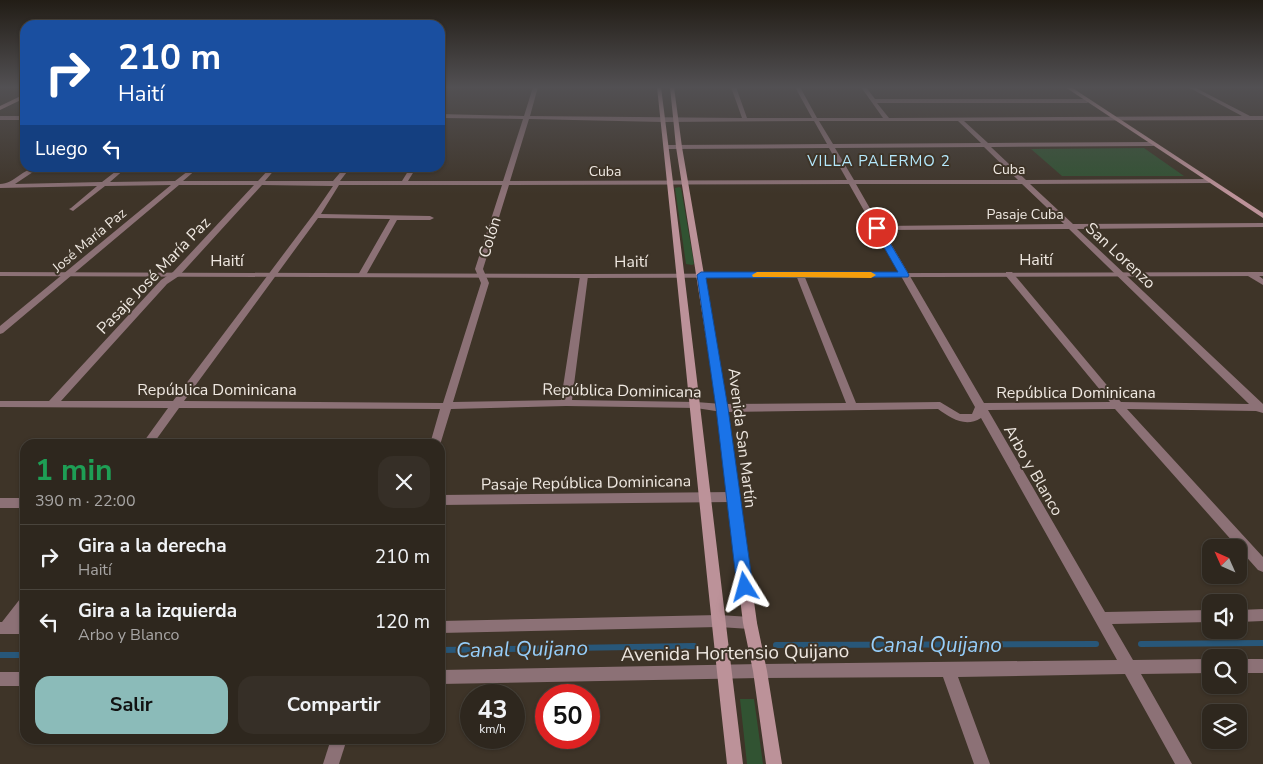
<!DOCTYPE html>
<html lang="es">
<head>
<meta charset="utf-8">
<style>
  body { margin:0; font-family:"Nunito Sans",sans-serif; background:#362f27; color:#f1f3f6; height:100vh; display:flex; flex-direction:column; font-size:19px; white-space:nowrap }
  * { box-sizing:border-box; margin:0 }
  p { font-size:16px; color:#a7a5a4 }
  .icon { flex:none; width:28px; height:28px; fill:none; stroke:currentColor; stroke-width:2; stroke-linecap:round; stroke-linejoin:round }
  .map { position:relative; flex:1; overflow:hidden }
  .drawer { position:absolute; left:20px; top:439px; width:425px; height:305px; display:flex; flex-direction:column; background:#2e271e; border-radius:15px; box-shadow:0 1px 4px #0004,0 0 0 1px #49443c }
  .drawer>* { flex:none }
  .banner { position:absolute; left:20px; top:20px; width:425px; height:152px; border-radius:15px; box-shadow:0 1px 4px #0004,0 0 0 1px #49443c; background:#1a4fa0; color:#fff; overflow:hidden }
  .needle { width:32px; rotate:315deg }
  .controls { position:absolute; left:1202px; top:539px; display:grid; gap:10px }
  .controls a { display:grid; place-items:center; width:45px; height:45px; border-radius:10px; background:#2e271e; box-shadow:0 1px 4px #0004,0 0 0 1px #49443c; font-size:25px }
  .speed { position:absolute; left:460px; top:684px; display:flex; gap:10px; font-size:25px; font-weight:700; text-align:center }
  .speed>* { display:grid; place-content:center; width:65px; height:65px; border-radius:50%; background:#2e271e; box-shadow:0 1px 4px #0004,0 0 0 1px #49443c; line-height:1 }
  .speed small { font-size:12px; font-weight:400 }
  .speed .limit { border:8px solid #d22; background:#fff; color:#111 }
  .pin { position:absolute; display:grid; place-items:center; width:42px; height:42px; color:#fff; margin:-21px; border:2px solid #fff; border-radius:50%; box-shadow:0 1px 5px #0007 }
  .me { position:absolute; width:55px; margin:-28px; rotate:352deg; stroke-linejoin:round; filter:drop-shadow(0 0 4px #0008) }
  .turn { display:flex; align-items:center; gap:18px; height:105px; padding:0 15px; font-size:22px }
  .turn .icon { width:65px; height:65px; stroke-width:2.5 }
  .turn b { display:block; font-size:35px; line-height:42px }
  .then { display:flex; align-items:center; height:48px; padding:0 15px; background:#0003; gap:10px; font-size:19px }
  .round { display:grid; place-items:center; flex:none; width:52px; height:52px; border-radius:15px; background:#362f27 }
  .overview { display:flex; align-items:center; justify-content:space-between; height:85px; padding:0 15px }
  h1 { font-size:30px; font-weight:700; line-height:38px; color:#1e9e55 }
  .primary-button { display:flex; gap:10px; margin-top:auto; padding:10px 15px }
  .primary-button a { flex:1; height:58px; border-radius:15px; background:#8bbbb9; color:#111; font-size:20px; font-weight:700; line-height:58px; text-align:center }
  .primary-button a+a { background:#362f27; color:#f1f3f6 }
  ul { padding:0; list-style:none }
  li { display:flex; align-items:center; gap:15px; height:65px; padding:0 15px; border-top:1px solid #49443c }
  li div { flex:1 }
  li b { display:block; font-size:19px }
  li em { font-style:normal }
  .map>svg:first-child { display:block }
</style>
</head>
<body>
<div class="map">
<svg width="1263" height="764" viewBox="0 0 1263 764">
  <rect width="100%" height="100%" fill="#3e3428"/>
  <g fill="#315332">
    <path d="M 1144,148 L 1184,176 L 1062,176 L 1031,149 Z"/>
    <path d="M 679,187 L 681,188 L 694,264 L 692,265 L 686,264 L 675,188 Z"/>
    <path d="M 740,699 L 754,699 L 763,764 L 747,764 Z"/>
  </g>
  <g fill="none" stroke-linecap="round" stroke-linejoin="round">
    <g stroke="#285779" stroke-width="6">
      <path d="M 1141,644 L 1263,643"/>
      <path d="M 776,645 L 1096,644"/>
      <path d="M 440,650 L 694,646"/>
      <path d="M 0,655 L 25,655"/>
    </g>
    <g fill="#8c7176" fill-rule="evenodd">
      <path d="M 533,87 L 538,87 L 530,116 L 742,118 L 731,87 L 736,87 L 747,118 L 812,118 L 795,87 L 800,87 L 817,118 L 883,118 L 861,87 L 866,87 L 875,99 L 1087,99 L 1090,101 L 1087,103 L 877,103 L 889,118 L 1242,116 L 1188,87 L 1194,87 L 1250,116 L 1263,116 L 1263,120 L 964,121 L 988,143 L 1153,142 L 1156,144 L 1153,146 L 991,147 L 1026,180 L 1209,179 L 1212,181 L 1209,183 L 1030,184 L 1073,224 L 1263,223 L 1263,227 L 1077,229 L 1263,404 L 1263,413 L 1256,411 L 1127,409 L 1263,557 L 1263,572 L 1258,570 L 1115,409 L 988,410 L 1105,612 L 1211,610 L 1211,622 L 1112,624 L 1133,660 L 1211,659 L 1211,673 L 1141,674 L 1192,764 L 1175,764 L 1125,674 L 958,677 L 990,764 L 974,764 L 943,677 L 760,678 L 440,684 L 440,670 L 760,664 L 1117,660 L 981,418 C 965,428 951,418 938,409 L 722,412 L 696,408 L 566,406 L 451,409 L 440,445 L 430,444 L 440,409 L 179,408 L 153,444 L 142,444 L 168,408 L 0,407 L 0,401 L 49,401 L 161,280 L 173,272 L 254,185 L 179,185 L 3,333 L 0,334 L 0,326 L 171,185 L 105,186 L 73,211 L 69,209 L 71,208 L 97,186 L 0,188 L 0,184 C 15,184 25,166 39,168 L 15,184 L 102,182 L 120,168 L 126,168 L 110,182 L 175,181 L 192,168 L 198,168 L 183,181 L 258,181 L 270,168 L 276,168 L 265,181 L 333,181 L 344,168 L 350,168 L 340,181 L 402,181 L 410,168 L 416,168 L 408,181 L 503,181 L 523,119 L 440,118 L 440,114 L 524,116 ZM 529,119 L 663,122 L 814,121 L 827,144 L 667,145 L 664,147 L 667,149 L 829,148 L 847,180 L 510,181 ZM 819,121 L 958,121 L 981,143 L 833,144 ZM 984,147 L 1018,180 L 854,180 L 835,148 ZM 849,184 L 975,407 L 972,414 L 960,414 L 940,402 L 856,403 L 804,275 L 800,273 L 796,275 L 846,403 L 722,404 L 696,402 L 572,400 L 588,276 L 584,274 L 580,276 L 561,400 L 453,402 L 489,283 L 483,269 L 509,185 ZM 856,184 L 1022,184 L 1064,224 L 880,226 ZM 262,185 L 333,186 L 313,215 L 173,401 L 61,401 L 167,284 L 179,276 ZM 339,185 L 502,185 L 475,269 L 481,283 L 443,403 L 184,401 L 318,218 L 390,219 L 358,275 L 362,277 L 366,275 L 397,220 L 430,220 L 434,218 L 430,216 L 321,214 ZM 1069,229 L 1249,404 L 1121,402 L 1012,272 L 1006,272 L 1006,276 L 1110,402 L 984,403 L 883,230 Z"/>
      <path d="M 23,89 L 25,89 L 25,93 L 20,91 Z"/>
      <rect x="0" y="116" width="25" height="4"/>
      <path d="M 1248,272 L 1254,272 L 1263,279 L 1263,285 L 1248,276 Z"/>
      <path d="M 733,492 L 737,494 L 739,497 L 737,500 L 733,502 L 440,505 L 440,495 Z"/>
      <rect x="0" y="498" width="25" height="10"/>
      <path d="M 25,597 L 25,614 L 19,622 L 25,622 L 25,634 L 0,634 L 0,622 L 2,622 L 20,599 Z"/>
      <path d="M 1263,609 L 1263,621 L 1239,622 L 1239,610 Z"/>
      <path d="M 719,615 L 750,617 L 755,618 L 757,623 L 755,628 L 750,629 L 719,627 L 440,633 L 440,621 Z"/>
      <rect x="1239" y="659" width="24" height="14"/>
      <rect x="0" y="672" width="25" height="14"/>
      <path d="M 331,739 L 347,739 L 339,764 L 323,764 Z"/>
    </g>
    <path fill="#8c7176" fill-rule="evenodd" d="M 0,272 L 584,274 L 1263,272 L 1263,276 L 584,278 L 0,276 Z"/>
    <g fill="#bc9299" fill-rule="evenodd">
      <path d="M 657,87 L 661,87 C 690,313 715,538 743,764 L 727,764 C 702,538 681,313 657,87 Z"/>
      <path d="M 670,87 L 674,87 L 682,147 L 727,408 L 757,623 L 767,671 L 782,764 L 766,764 L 753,671 L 743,623 L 717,408 L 676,147 Z"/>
      <path d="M 1065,87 L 1071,87 L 1263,213 L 1263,218 Z"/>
      <path d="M 25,94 L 25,98 L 0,110 L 0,106 Z"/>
    </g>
  </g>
  <linearGradient id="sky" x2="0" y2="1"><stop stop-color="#221d16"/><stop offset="0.45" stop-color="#525053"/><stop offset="1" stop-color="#525053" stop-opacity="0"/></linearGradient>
  <rect width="1263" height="194" fill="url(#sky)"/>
  <path fill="#1a73e8" stroke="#114b97" d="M 874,226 L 881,228 L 909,275 L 908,277 L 706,278 L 728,408 L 753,587 L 750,592 L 745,594 L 739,592 L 737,587 L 716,408 L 697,275 L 701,272 L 898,272 L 873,228 Z"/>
  <path fill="#f59e0b" d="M 757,272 L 871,272 L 876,275 L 871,278 L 753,277 L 752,275 Z"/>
  <g text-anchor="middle" stroke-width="4" stroke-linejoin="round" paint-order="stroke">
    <g font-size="14" fill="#efe8e1" stroke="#3e3428">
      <text x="1009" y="174">Cuba</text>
      <text x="605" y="176">Cuba</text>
      <text x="1025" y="219">Pasaje Cuba</text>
      <text transform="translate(89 240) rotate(-40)" y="5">José María Paz</text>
    </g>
    <g font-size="15" letter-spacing="1" fill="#b4e8fc" stroke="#3e3428">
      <text x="879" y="166">VILLA PALERMO 2</text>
    </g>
    <g font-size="16" fill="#efe8e1" stroke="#3e3428">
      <text transform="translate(489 237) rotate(-73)" y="6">Colón</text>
      <text transform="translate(1121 255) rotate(43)" y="6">San Lorenzo</text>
      <text x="1036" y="265">Haití</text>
      <text x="227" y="266">Haití</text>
      <text transform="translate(631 261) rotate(-1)" y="6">Haití</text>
      <text transform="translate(153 275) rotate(-46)" y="6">Pasaje José María Paz</text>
      <text x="217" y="395">República Dominicana</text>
      <text transform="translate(622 390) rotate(1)" y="6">República Dominicana</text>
      <text x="1076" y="398">República Dominicana</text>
      <text transform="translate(743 438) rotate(83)" y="6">Avenida San Martín</text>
      <text transform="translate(1034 470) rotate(60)" y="6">Arbo y Blanco</text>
      <text transform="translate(586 482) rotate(-1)" y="6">Pasaje República Dominicana</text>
    </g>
    <g font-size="19" fill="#efe8e1" stroke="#3e3428">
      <text transform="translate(735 652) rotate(-1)" y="7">Avenida Hortensio Quijano</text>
    </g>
    <g font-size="21" font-style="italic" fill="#96cefa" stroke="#3e3428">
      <text x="936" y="652">Canal Quijano</text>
      <text transform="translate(522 649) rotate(-1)" y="7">Canal Quijano</text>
    </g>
  </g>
</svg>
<div class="controls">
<a><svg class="needle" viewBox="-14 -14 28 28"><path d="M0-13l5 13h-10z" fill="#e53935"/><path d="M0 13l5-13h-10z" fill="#a7a5a4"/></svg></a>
<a><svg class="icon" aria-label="sound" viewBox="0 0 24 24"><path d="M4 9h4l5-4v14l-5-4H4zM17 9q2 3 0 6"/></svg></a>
<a><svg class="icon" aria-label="search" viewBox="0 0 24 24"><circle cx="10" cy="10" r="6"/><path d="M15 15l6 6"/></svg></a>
<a><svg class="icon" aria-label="layers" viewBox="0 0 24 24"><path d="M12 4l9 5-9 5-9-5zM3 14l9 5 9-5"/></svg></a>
</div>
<div class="speed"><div>43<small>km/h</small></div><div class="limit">50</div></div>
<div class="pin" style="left:877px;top:228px;background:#d93025"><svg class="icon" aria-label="arrive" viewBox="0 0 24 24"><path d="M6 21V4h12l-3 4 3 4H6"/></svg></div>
<svg class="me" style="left:745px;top:587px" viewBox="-20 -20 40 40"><path d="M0-17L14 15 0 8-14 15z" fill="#1a73e8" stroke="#fff" stroke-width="4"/></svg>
<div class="banner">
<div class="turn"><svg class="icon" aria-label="right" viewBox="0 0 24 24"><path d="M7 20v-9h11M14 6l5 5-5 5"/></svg><div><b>210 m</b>Haití</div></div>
<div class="then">Luego<svg class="icon" aria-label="left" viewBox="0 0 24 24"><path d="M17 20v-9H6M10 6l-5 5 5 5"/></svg></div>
</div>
<section class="drawer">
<div class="overview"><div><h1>1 min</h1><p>390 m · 22:00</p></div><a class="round"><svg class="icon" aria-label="close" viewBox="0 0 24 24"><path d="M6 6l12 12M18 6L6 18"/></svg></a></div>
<ul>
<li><svg class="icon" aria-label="right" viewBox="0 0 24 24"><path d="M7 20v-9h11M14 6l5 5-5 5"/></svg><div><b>Gira a la derecha</b><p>Haití</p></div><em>210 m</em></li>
<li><svg class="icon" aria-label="left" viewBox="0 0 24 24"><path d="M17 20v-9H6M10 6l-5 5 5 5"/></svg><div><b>Gira a la izquierda</b><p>Arbo y Blanco</p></div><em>120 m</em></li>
</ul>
<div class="primary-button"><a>Salir</a><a>Compartir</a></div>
</section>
</div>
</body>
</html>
